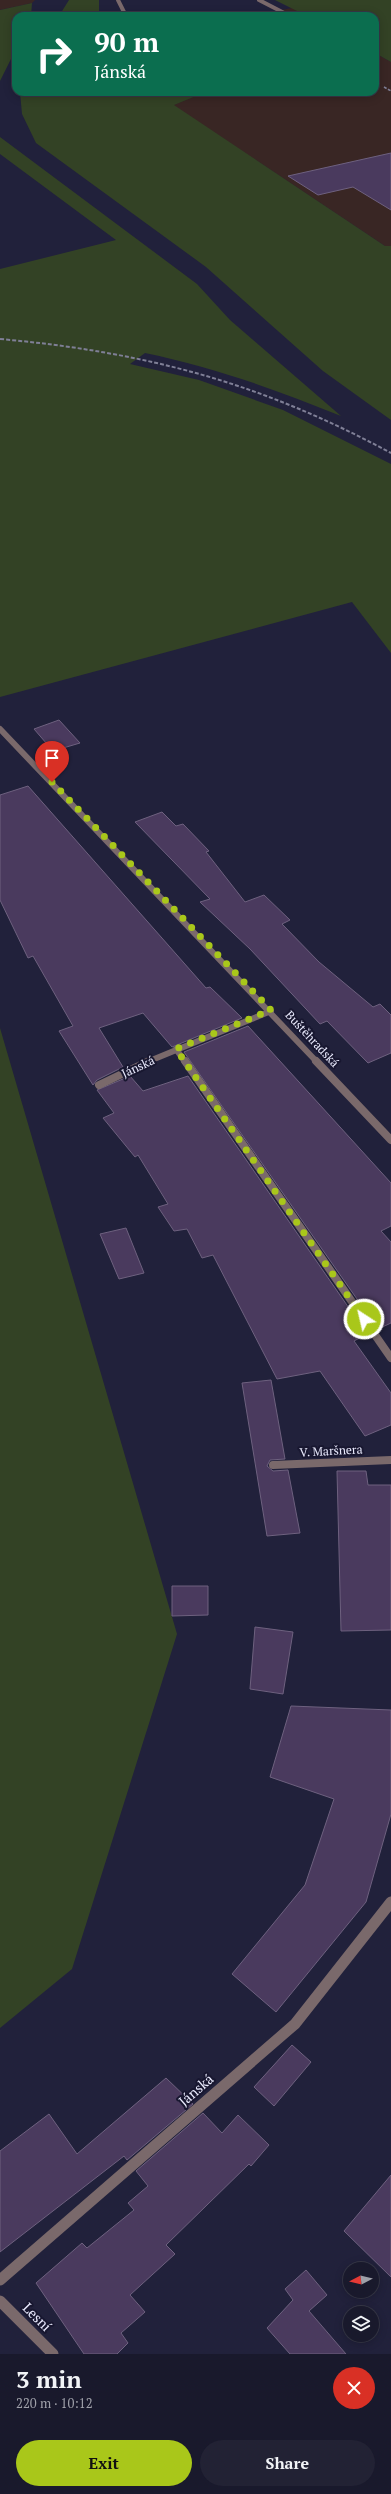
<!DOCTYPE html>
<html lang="en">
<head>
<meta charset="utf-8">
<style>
  body { margin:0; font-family:"PT Serif",serif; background:#222234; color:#f1f3f6; height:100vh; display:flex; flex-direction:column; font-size:15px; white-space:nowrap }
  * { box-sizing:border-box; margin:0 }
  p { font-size:13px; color:#9fa0a9 }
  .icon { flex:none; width:22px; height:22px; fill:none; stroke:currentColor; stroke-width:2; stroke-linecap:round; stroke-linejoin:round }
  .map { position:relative; height:2354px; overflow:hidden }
  .side { display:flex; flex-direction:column; background:#19192c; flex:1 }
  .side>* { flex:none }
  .banner { position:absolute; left:12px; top:12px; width:367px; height:84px; border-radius:12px; box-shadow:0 2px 10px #0003,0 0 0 1px #373848; background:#0b6e4f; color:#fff; overflow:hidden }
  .needle { width:26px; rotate:263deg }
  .controls { position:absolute; left:343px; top:2262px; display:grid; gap:8px }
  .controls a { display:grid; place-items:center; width:36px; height:36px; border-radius:50%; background:#19192c; box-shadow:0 2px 10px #0003,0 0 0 1px #373848; font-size:20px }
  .pin { position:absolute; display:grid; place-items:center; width:34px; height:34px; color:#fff; margin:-41px -17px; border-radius:50% 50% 50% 0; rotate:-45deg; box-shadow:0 0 4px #0007 }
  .pin .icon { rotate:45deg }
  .me { position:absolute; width:44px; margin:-22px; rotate:325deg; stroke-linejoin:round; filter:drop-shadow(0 0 3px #0008) }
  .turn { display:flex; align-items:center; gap:14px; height:84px; padding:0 16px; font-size:18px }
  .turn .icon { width:52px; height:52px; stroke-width:2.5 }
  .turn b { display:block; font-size:28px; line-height:34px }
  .round { display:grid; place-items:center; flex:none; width:42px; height:42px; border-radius:21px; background:#222234 }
  .summary { display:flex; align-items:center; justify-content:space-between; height:68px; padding:0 16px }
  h1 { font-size:24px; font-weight:700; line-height:30px }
  .primary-button { display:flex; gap:8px; margin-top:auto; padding:8px 16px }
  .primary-button a { flex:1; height:46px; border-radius:24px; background:#a9c71a; color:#111; font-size:16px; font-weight:700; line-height:46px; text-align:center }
  .primary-button a+a { background:#222234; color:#f1f3f6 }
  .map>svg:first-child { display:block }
</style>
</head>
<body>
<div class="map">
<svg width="391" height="2354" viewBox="0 0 391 2354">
  <rect width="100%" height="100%" fill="#21213b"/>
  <g fill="#392624">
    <path d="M 0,0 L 35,0 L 32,3 L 0,10 Z"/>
    <path d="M 292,8 L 307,16 L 250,16 Z"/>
    <path d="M 375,53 L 391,62 L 391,246 L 385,246 L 173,105 L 206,92 L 375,92 Z"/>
  </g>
  <g fill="#334225">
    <path d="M 69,0 L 99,0 L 99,12 L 105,16 L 59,16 Z"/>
    <path d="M 275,0 L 391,0 L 391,62 L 375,53 L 375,16 L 307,16 Z"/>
    <path d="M 32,3 L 31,16 L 16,16 L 16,49 L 0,81 L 0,10 Z"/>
    <path d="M 20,92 L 206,92 L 174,105 L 385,246 L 391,246 L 391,420 L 323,371 L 206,267 L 36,143 L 22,114 Z"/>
    <path d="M 0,137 L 197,284 L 230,320 L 341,416 C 277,390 213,367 145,353 L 130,364 L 199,380 L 283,410 L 391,464 L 391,653 L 352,602 L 0,697 L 0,269 L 116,240 L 0,154 Z"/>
    <path d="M 0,1028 L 177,1634 L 72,1969 L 0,2028 Z"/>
  </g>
  <g fill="#4a3a5e" stroke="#6e617f">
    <path d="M 391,153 L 391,210 L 353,187 L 318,195 L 288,176 Z"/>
    <path d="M 59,720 L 80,743 L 53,751 L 34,729 Z"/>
    <path d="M 28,786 L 206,988 L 210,987 L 242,1018 L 172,1047 L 143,1013 L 99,1028 L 123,1067 L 97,1080 L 93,1085 L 59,1031 L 73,1026 L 33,956 L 28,958 L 0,900 L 0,795 Z"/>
    <path d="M 162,812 L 176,826 L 183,824 L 209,851 L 206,852 L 245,902 L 264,895 L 290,920 L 282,924 L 319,962 L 373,1007 L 380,1004 L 391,1015 L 391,1053 L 368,1063 L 327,1021 L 320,1024 L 250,949 L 200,902 L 210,899 L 135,822 Z"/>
    <path d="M 248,1026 L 391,1183 L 391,1226 L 381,1231 L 391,1242 L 391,1323 L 378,1329 L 184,1052 Z"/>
    <path d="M 130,1076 L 143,1091 L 188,1076 L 367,1334 L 354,1341 L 391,1393 L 391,1425 L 365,1436 L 320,1371 L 277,1379 L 213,1255 L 202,1258 L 187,1229 L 174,1231 L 158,1207 L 168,1204 L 138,1155 L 135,1157 L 103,1118 L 114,1113 L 97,1090 Z"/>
    <path d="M 126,1228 L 144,1273 L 119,1279 L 100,1234 Z"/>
    <path d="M 271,1380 L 285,1459 L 270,1460 L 267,1466 L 273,1471 L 288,1470 L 300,1533 L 267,1536 L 242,1383 Z"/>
    <path d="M 337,1471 L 366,1471 L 368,1485 L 391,1485 L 391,1630 L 341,1631 Z"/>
    <path d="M 172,1586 L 208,1586 L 208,1615 L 172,1616 Z"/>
    <path d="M 255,1627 L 293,1632 L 283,1694 L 250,1689 Z"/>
    <path d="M 291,1706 L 391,1710 L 391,1814 L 366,1902 L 276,2012 L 232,1974 L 305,1885 L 334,1799 L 270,1777 Z"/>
    <path d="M 292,2045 L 311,2062 L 274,2106 L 254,2087 Z"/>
    <path d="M 166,2078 L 193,2104 L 127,2160 L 124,2156 L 0,2252 L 0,2151 L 49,2114 L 77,2154 Z"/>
    <path d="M 203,2113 L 222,2133 L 238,2115 L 269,2145 L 251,2166 L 249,2164 L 166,2245 L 175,2254 L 130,2295 L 145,2312 L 121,2333 L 128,2343 L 117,2354 L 84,2354 L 36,2283 L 82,2243 L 87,2248 L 134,2210 L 128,2203 L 148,2186 L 136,2171 Z"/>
    <path d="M 391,2175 L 391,2277 L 344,2231 Z"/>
    <path d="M 306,2270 L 327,2295 L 309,2311 L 346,2354 L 290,2354 L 267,2328 L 293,2300 L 285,2289 Z"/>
  </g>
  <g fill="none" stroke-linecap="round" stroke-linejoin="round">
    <path stroke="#7a696b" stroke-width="4" d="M 259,0 L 290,16"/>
    <path stroke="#7a696b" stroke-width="4" d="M 118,0 L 126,16"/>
    <g stroke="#7a696b" stroke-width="6">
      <path d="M 0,729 L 317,1062"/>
      <path d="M 176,1049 L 185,1062"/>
      <path d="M 147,1062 L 271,1011"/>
    </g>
    <g stroke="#7a696b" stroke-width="8">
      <path d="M 185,1061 L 391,1358"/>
      <path d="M 316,1061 L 391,1140"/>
      <path d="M 99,1085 L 149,1061"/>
      <path d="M 273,1465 L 391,1460"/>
    </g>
    <g stroke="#7a696b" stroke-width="11">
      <path d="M 0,2280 L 295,2024 L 391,1902"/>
      <path d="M 0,2301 L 53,2354"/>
    </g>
    <path stroke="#7f7f96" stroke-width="1.5" stroke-dasharray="3 1.5" stroke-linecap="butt" d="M 384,87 L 391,91"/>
    <path stroke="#7f7f96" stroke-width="2" stroke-dasharray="4 2" stroke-linecap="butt" d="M 0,339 C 146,352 261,383 391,453"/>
  </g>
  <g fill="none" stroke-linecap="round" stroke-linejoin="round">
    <path stroke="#a9c71a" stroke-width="7" stroke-dasharray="0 12.6" d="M 52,782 L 271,1010 L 176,1049 L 364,1319"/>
  </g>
  <g text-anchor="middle" stroke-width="4" stroke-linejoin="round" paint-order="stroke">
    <g font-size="12" fill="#eaebfe" stroke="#181730">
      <text transform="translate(312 1039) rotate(47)" y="4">Buštěhradská</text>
      <text transform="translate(138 1067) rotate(-25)" y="4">Jánská</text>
      <text transform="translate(331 1451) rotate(-3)" y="4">V. Maršnera</text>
    </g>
    <g font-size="14" fill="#eaebfe" stroke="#181730">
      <text transform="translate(196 2090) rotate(-41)" y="5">Jánská</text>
      <text transform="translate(37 2317) rotate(45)" y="5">Lesní</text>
    </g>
  </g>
</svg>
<div class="controls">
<a><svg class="needle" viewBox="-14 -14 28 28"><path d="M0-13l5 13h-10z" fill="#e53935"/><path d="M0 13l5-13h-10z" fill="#9fa0a9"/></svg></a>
<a><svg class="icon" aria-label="layers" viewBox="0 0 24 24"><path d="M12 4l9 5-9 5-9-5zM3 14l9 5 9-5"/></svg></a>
</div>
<div class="pin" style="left:52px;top:782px;background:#d93025"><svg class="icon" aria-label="arrive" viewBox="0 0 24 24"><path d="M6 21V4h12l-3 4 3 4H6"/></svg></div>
<svg class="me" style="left:364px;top:1319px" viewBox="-20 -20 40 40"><circle r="17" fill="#a9c71a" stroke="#fff" stroke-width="3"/><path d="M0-11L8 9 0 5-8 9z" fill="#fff"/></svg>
<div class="banner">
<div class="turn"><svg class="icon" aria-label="right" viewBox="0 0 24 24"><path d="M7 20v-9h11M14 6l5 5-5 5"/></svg><div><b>90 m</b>Jánská</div></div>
</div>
</div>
<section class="side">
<div class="summary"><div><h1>3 min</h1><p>220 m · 10:12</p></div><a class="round" style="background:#d93025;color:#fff"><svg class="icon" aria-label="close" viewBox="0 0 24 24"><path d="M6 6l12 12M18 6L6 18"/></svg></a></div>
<div class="primary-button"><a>Exit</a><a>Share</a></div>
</section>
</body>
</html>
